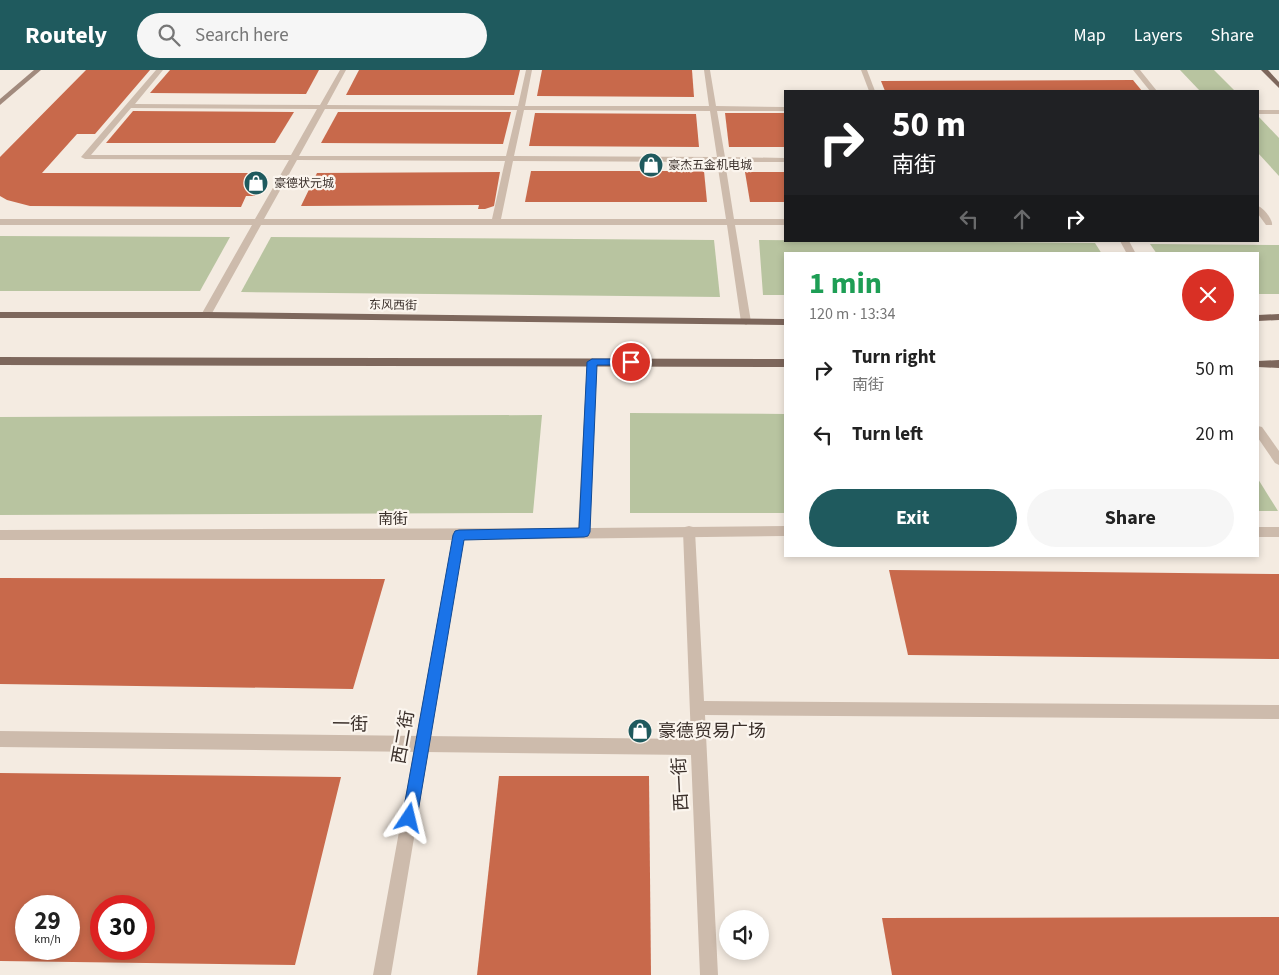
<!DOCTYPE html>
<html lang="en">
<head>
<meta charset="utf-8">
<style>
  body { margin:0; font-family:"Source Sans 3","Noto Sans SC",sans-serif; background:#f6f6f6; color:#222; height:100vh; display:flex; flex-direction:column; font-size:19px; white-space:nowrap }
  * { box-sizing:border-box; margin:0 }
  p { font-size:16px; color:#767676 }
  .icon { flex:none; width:28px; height:28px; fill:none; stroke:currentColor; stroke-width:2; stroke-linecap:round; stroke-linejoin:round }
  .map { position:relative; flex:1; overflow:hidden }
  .side { position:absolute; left:784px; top:182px; width:475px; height:305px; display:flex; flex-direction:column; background:#fff; border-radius:0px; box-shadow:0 2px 8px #0003 }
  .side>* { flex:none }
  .hud { position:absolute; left:784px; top:20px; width:475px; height:152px; border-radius:0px; box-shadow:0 2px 8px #0003; background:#202124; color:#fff; overflow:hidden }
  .tools { position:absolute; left:719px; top:840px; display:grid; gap:10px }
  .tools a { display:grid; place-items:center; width:50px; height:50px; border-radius:50%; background:#fff; box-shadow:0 2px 8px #0003; font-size:25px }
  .speed { position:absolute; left:15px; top:825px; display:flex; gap:10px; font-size:25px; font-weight:700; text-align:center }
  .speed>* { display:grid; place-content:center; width:65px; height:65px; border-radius:50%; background:#fff; box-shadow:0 2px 8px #0003; line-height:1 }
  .speed small { font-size:12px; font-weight:400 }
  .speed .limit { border:8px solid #d22; background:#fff; color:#111 }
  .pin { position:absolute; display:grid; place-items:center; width:42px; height:42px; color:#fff; margin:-21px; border:2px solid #fff; border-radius:50%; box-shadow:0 1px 5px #0007 }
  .me { position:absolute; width:55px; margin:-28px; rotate:10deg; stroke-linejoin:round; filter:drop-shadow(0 0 4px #0008) }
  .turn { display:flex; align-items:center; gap:18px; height:105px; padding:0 25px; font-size:22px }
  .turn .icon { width:65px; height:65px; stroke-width:2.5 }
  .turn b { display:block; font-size:35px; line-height:42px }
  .lanes { display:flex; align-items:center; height:48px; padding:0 25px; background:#0003; justify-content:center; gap:25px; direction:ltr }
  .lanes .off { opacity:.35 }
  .round { display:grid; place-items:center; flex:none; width:52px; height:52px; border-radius:26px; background:#f6f6f6 }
  .overview { display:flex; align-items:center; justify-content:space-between; height:85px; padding:0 25px }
  h1 { font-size:30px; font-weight:700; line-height:38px; color:#1e9e55 }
  .action { display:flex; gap:10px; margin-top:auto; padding:10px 25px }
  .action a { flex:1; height:58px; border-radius:30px; background:#1f5a5e; color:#fff; font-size:20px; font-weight:700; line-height:58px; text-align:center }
  .action a+a { background:#f6f6f6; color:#222 }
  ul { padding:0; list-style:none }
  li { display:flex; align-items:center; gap:15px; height:65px; padding:0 25px }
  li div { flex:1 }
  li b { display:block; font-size:19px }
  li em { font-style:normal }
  header { display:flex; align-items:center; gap:30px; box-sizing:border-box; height:70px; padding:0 25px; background:#1f5a5e; color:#fff }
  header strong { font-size:24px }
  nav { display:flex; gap:28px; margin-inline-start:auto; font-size:18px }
  .search { width:350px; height:45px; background:#f6f6f6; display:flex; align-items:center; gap:12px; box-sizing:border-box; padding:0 18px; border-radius:28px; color:#767676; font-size:19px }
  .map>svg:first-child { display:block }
</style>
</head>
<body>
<header>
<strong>Routely</strong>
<div class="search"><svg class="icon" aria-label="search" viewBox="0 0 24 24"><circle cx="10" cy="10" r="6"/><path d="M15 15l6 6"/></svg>Search here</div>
<nav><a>Map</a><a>Layers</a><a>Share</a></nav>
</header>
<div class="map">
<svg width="1279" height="905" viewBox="0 0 1279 905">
  <rect width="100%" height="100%" fill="#f4ebe1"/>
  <g fill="#b8c4a0">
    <path d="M 1180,0 L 1214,0 L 1235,21 L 1200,21 Z"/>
    <path d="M 1258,46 L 1279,68 L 1279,106 L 1258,83 Z"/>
    <path d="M 0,166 L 230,167 L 200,221 L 0,221 Z"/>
    <path d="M 271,167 L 714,170 L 720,227 L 241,222 Z"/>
    <path d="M 759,170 L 1095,173 L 1102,184 L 785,184 L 785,225 L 763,225 Z"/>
    <path d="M 1150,174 L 1279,175 L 1279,224 L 1258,224 L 1258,184 L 1157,184 Z"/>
    <path d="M 630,343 L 785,344 L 785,443 L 630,443 Z"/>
    <path d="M 542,345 L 533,443 L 0,445 L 0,347 Z"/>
    <path d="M 1258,409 L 1278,441 L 1258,441 Z"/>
  </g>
  <g fill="#c8694b" fill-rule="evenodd">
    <path d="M 86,0 L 150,0 L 95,64 L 77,64 L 42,103 L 262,103 L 255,117 L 260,116 L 255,126 L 246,126 L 241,137 L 30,136 L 7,130 L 0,126 L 0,87 Z"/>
    <path d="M 170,0 L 319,0 L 306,24 L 150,23 Z"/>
    <path d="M 359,0 L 520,0 L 514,25 L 346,25 Z"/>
    <path d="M 542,0 L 692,0 L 694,27 L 537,26 Z"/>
    <path d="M 1133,10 L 1142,21 L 885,21 L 881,11 Z"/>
    <path d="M 133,41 L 294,42 L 275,73 L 106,73 Z"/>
    <path d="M 338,42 L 511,42 L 503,74 L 321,73 Z"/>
    <path d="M 535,43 L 696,44 L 699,77 L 529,76 Z"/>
    <path d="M 725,43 L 785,43 L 785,77 L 729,77 Z"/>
    <path d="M 531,101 L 704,101 L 707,132 L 525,132 Z"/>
    <path d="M 500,102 L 494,136 L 485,139 L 478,139 L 479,135 L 301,136 L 317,103 Z"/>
    <path d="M 745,102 L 785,102 L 785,132 L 750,132 Z"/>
    <path d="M 889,500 L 1279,504 L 1279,589 L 908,585 Z"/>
    <path d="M 0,508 L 385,509 L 353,619 L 0,614 Z"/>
    <path d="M 0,703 L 341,707 L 295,895 L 0,891 ZM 26,836 L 69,836 L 69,879 L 26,879 ZM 101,836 L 144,836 L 144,879 L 101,879 Z"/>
    <path d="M 499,706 L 649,706 L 651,905 L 477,905 Z"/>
    <path d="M 1279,847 L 1279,905 L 892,905 L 882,848 Z"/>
  </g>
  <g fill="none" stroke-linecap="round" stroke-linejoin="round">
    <g fill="#cdbbac" fill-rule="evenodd">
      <path d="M 156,0 L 163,0 L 135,34 L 320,35 L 340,0 L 346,0 L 327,35 L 518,36 L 526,0 L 532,0 L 525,36 L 709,36 L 704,0 L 710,0 L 716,36 L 785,37 L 785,41 L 717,41 L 725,87 L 785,88 L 785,92 L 725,92 L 734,149 L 785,149 L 785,155 L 735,155 L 751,252 L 746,255 L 741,252 L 727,155 L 261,155 L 211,245 L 206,248 L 201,245 L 252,155 L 0,155 L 0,149 L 255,149 L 289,90 L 85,89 L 81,87 ZM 131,38 L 317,39 L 291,85 L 91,85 ZM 325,39 L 517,40 L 506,86 L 299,86 ZM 524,40 L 710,41 L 717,87 L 514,86 ZM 297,90 L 505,91 L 492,149 L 264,149 ZM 513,91 L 717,92 L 726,149 L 501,149 Z"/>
      <path d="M 861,0 L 867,0 L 875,21 L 869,21 Z"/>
      <path d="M 1133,0 L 1140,0 L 1157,21 L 1150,21 Z"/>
      <rect x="1258" y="40" width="21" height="4"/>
      <path d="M 1258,136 C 1264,138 1273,150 1272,155 L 1266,155 L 1258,144 Z"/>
      <path d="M 1120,171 L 1129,171 L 1136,184 L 1127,184 Z"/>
      <path d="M 689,456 L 693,457 L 695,461 L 704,631 L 1279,635 L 1279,649 L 705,645 L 718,905 L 700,905 L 691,685 L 0,677 L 0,661 L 691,669 L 683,461 L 685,457 Z"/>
    </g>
    <g fill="#cdbbac" fill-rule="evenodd">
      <path d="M 592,288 L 597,292 L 590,458 L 785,456 L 785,466 L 464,470 L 391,905 L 373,905 L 452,470 L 0,470 L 0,460 L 578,458 L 587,292 Z"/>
      <path d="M 1258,356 L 1262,357 L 1279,381 L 1279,395 L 1275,393 L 1258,368 Z"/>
      <rect x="1258" y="457" width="21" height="10"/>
    </g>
    <path fill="#a18a7d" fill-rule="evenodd" d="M 34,0 L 41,0 L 0,35 L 0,29 Z"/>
    <g fill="#7d675c" fill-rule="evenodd">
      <path d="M 1261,0 L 1268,0 L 1279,12 L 1279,18 Z"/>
      <path d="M 0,242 L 206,242 L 785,249 L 785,255 L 206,248 L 0,248 Z"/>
      <path d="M 1279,244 L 1279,250 L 1258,251 L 1258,245 Z"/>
      <path d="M 0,287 L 785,289 L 785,297 L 0,295 Z"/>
      <path d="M 1279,290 L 1279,298 L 1258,297 L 1258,291 Z"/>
    </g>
  </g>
  <path fill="#1a73e8" stroke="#114b97" d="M 592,289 L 631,289 L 635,292 L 631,295 L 597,295 L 590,462 L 588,466 L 584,467 L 464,470 L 417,748 L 415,753 L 409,755 L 404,753 L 402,748 L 453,465 L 455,461 L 459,460 L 579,458 L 587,292 Z"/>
  <defs>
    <symbol id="shop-disc" viewBox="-11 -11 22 22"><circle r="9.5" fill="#1f5a5e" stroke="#fbf5ee"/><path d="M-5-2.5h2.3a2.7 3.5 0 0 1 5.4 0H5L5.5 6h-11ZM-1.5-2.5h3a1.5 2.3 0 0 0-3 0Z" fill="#fff"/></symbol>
  </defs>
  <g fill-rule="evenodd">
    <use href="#shop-disc" x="637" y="81" width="28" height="28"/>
    <use href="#shop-disc" x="242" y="99" width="28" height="28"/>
    <use href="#shop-disc" x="626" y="647" width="28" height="28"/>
  </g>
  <g text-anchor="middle" stroke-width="4.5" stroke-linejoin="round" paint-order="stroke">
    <g font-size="12" fill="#3b302b" stroke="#fbf5ee" text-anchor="start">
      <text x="668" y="99">豪杰五金机电城</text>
      <text x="274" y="117">豪德状元城</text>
    </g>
    <g font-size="12" fill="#3b302b" stroke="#fbf5ee">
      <text transform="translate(393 235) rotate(1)" y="4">东风西街</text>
    </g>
    <g font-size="15" fill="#3b302b" stroke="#fbf5ee">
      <text x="393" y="454">南街</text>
    </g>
    <g font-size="18" fill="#3b302b" stroke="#fbf5ee">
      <text transform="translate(350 654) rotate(1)" y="6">一街</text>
      <text transform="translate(403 667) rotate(-80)" y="6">西二街</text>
      <text transform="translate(680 714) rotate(-93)" y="6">西一街</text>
    </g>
    <g font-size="18" fill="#3b302b" stroke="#fbf5ee" text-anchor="start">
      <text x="658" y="667">豪德贸易广场</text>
    </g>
  </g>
</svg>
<div class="tools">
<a><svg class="icon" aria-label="sound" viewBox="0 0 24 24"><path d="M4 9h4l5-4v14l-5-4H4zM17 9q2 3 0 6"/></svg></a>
</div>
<div class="speed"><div>29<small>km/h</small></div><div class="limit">30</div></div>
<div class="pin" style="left:631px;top:292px;background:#d93025"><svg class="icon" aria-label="arrive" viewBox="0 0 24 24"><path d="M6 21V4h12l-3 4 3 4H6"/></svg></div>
<svg class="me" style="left:409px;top:748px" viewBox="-20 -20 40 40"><path d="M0-17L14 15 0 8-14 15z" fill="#1a73e8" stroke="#fff" stroke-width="4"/></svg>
<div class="hud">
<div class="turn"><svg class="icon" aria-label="right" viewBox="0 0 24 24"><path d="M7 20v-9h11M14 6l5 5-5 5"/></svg><div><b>50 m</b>南街</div></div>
<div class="lanes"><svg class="icon off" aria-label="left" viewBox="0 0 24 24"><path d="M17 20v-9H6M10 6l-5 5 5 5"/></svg><svg class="icon off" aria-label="ahead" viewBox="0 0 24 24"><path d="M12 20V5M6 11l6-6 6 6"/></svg><svg class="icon" aria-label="right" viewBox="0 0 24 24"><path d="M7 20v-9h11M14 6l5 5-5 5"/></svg></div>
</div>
<section class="side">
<div class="overview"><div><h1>1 min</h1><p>120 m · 13:34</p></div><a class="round" style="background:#d93025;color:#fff"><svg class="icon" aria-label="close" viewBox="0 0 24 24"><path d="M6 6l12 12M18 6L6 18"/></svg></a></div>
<ul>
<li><svg class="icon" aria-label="right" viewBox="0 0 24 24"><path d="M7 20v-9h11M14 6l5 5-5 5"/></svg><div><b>Turn right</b><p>南街</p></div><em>50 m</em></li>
<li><svg class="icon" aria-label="left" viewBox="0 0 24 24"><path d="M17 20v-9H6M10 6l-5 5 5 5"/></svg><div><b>Turn left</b></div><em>20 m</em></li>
</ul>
<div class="action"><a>Exit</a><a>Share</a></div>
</section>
</div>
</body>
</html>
